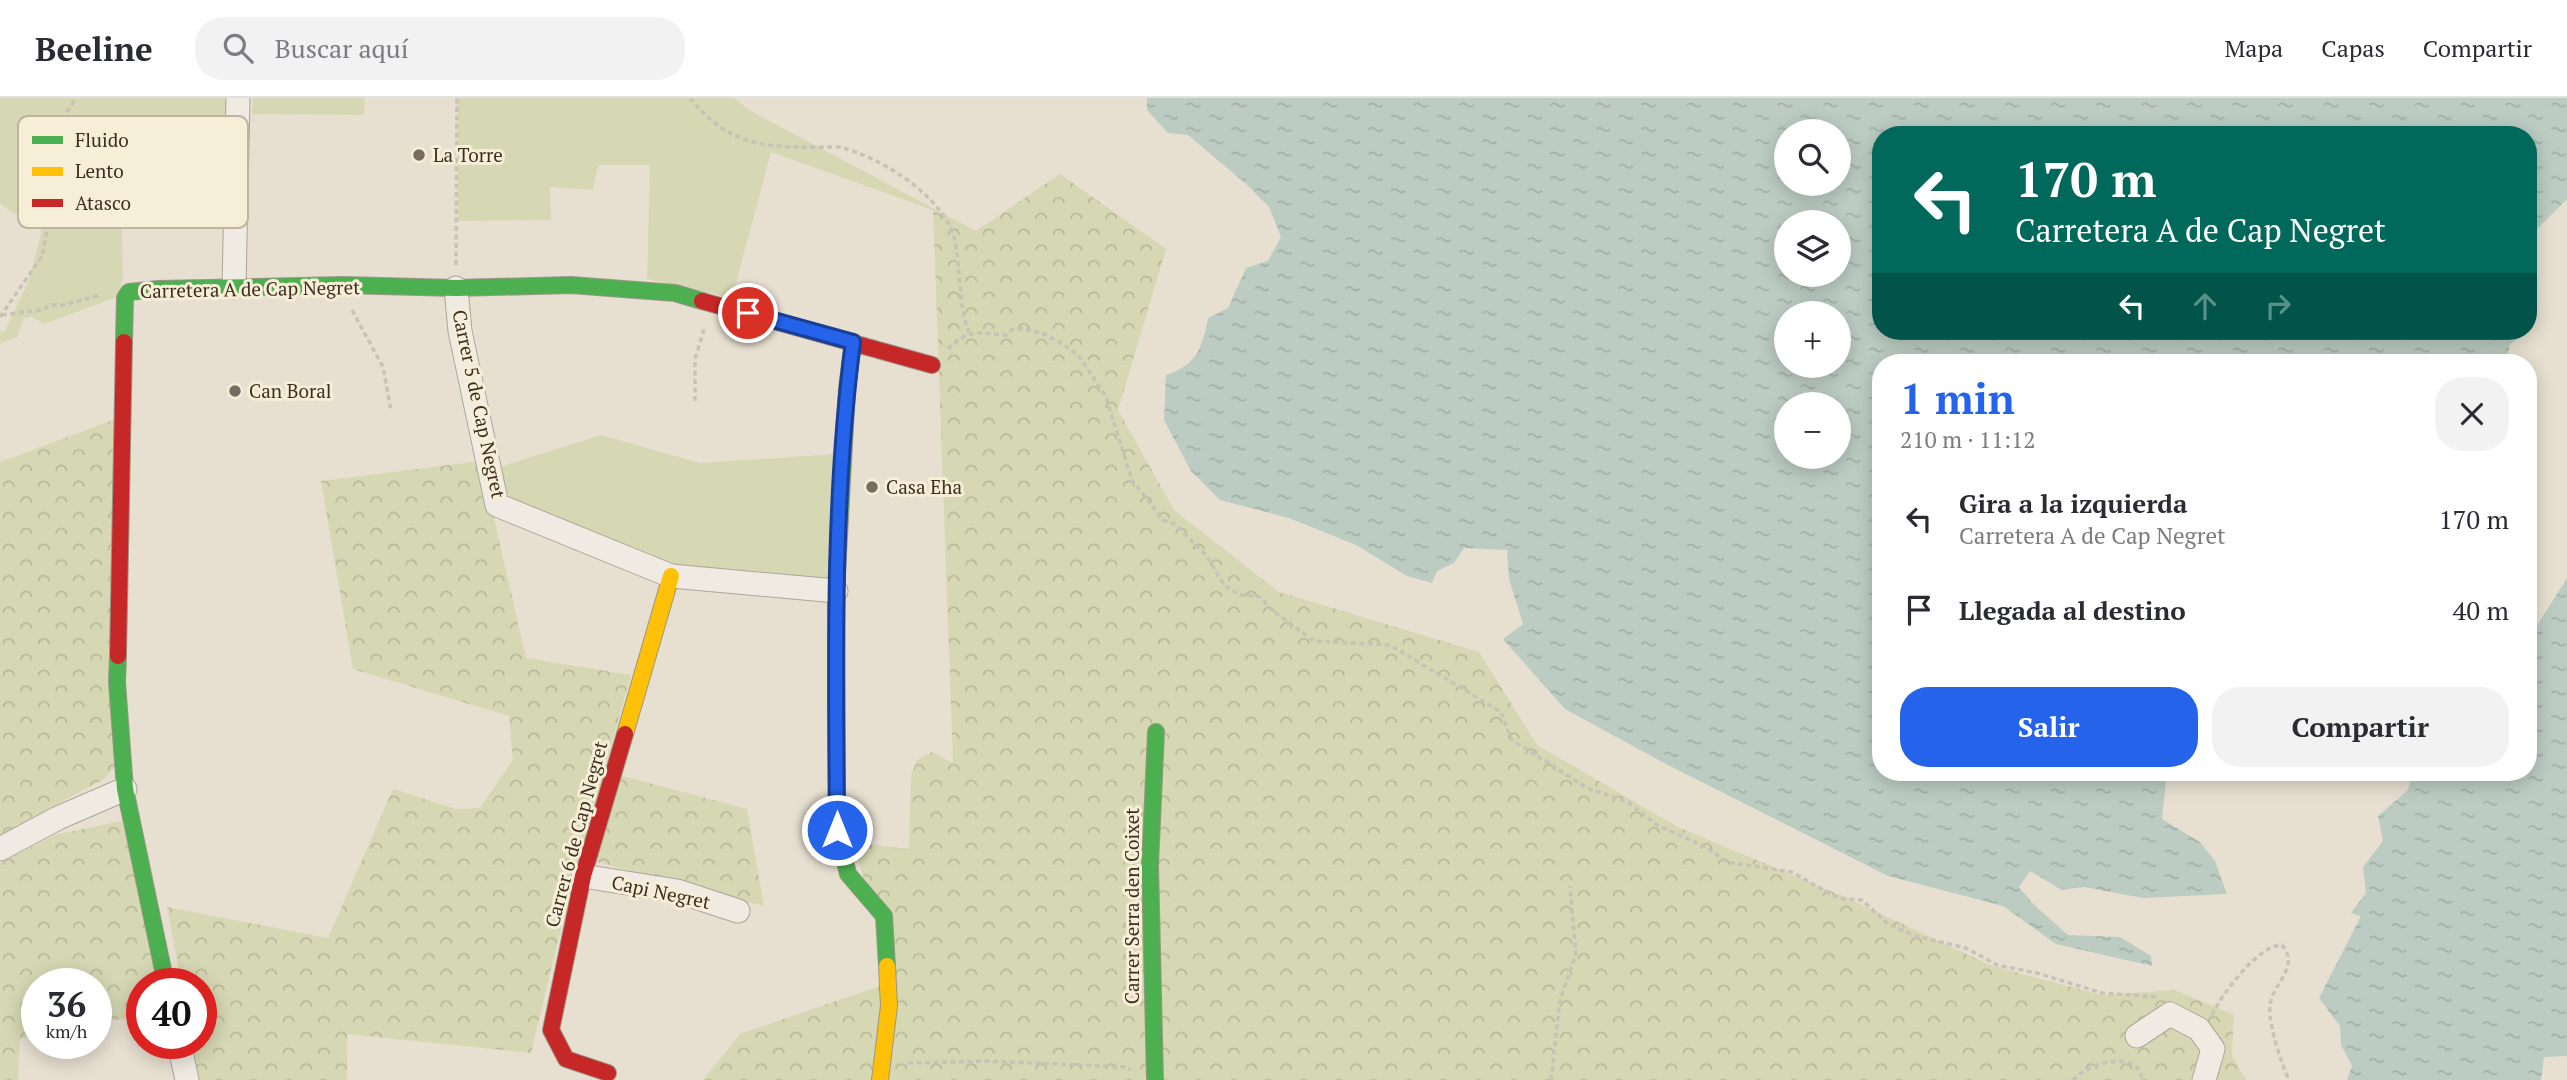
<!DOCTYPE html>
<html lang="es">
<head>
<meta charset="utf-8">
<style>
  body { margin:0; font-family:"PT Serif",serif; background:#f2f2f3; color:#2b2b33; height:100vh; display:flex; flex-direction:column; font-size:26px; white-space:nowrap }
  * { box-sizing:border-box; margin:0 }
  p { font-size:23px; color:#7c7c81 }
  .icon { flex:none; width:38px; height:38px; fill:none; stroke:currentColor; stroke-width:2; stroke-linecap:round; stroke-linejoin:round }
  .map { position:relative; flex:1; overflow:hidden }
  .panel { position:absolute; left:1872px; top:256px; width:665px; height:427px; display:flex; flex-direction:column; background:#fff; border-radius:28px; box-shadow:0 4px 18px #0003 }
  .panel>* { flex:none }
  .banner { position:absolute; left:1872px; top:28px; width:665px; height:214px; border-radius:28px; box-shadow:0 4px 18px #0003; background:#00695c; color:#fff; overflow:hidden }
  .controls { position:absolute; left:1774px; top:21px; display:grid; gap:14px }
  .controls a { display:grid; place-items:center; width:77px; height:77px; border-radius:50%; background:#fff; box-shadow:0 4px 18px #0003; font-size:35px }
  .speed { position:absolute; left:21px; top:870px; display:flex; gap:14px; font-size:35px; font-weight:700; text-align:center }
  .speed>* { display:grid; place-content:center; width:91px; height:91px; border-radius:50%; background:#fff; box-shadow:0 4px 18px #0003; line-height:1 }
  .speed small { font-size:18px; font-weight:400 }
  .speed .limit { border:10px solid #d22; background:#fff; color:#111 }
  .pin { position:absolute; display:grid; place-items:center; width:60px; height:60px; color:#fff; margin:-30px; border:4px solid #fff; border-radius:50%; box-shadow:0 2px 7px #0007 }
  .me { position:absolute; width:77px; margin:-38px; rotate:0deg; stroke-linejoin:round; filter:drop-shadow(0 0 5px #0008) }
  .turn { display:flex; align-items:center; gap:24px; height:147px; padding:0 28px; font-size:32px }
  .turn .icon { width:91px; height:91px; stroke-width:2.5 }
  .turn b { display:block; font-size:49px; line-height:60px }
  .lanes { display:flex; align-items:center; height:66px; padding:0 28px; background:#0003; justify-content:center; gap:35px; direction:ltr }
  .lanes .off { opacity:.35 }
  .round { display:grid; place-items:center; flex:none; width:74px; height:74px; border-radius:28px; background:#f2f2f3 }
  .headline { display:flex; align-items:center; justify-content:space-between; height:119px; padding:0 28px }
  h1 { font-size:42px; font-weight:700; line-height:52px; color:#2563eb }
  .action { display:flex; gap:14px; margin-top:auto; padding:14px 28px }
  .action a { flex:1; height:80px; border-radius:28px; background:#2563eb; color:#fff; font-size:28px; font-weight:700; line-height:80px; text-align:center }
  .action a+a { background:#f2f2f3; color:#2b2b33 }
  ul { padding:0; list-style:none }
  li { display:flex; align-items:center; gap:21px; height:91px; padding:0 28px }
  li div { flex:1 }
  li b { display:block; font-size:26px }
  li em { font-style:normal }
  header { display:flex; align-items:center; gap:42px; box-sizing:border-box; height:98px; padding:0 35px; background:#fff; border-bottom:2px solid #e1e1e2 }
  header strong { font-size:33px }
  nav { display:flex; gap:38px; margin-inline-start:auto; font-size:24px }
  .search { width:490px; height:63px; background:#f2f2f3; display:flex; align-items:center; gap:18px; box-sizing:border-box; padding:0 24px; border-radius:28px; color:#7c7c81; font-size:26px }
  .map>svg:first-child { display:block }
</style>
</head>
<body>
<header>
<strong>Beeline</strong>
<div class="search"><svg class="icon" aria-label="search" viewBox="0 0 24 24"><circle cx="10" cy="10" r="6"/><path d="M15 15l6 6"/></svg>Buscar aquí</div>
<nav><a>Mapa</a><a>Capas</a><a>Compartir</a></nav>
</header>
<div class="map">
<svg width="2567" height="982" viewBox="0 0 2567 982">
  <defs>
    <pattern id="forest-crowns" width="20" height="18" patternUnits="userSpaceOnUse" patternTransform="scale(1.75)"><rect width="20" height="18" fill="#d6d7b3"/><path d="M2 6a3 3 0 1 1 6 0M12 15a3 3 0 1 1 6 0" fill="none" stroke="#b9b99a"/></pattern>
    <pattern id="water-ripples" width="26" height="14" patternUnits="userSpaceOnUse" patternTransform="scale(1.75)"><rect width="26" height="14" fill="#bcccc2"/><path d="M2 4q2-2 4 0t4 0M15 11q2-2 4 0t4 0" fill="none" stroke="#a2b0a6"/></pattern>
  </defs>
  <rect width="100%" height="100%" fill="#e7e0d1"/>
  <g fill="#d6d7b3">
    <path d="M 0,0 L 233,0 L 232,95 L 121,95 L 123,181 L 117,199 L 44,226 L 32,219 L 24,220 L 17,239 L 0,246 L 0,234 L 5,233 L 29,182 L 42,133 L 0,106 Z"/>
    <path d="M 253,0 L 365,0 L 364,17 L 252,16 Z"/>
    <path d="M 457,0 L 734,0 L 749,12 L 976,133 L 933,112 L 771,54 L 732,200 L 647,181 L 650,67 L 598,67 L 593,92 L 550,89 L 551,122 L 458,123 Z"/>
    <path d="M 601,337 L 700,365 L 838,356 L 831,483 L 684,471 L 515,404 L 506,394 L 500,369 Z"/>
  </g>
  <g fill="url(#forest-crowns)">
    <path d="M 1060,76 L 1166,151 L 1118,312 L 1174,412 L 1279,494 L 1479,554 L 1537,647 L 1678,729 L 1845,799 L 1990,867 L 2101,897 L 2175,892 L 2234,917 L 2232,957 L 2246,982 L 703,982 L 740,936 L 897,882 L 852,744 L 909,751 L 911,677 L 917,662 L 932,654 L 953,665 L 933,112 L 976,133 Z"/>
    <path d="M 116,321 L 119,664 L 104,681 L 0,737 L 0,364 Z"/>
    <path d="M 481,363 L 526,560 L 631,577 L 604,673 L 747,711 L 764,808 L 578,759 L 531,955 L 347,936 L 347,982 L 199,982 L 192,945 L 201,945 L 201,886 L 181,885 L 167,809 L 328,840 L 393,691 L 456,711 L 480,710 L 513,662 L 509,618 L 353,571 L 321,383 Z"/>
    <path d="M 122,723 L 159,885 L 142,886 L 142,917 L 96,926 L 96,886 L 37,886 L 37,937 L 20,941 L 18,982 L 0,982 L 0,765 L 55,737 Z"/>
  </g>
  <g fill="url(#water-ripples)" fill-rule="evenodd">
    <path d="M 1147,0 L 2567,0 L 2567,101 L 2529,139 L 2529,37 L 1881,37 L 1881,233 L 2519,233 L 2521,239 L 2510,246 L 2506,264 L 1881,264 L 1881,674 L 2193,674 L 2190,678 L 2166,682 L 2162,721 L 2200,744 L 2215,763 L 2227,796 L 2143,800 L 2084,789 L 2062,792 L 2030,773 L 2019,789 L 2033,806 L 2068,837 L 2120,839 L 2151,858 L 2152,868 L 2056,846 L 2003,808 L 1888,778 L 1664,665 L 1565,611 L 1503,541 L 1523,526 L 1509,481 L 1507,452 L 1464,450 L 1454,465 L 1437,473 L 1432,485 L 1407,478 L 1356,447 L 1289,420 L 1220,402 L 1191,373 L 1164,322 L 1166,277 C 1197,267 1202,250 1208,220 L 1228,210 L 1246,170 L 1268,163 L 1281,139 L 1269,109 L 1246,86 L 1188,37 L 1168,35 L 1147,12 ZM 1787,33 L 1839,33 L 1839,86 L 1787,86 ZM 1787,124 L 1839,124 L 1839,177 L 1787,177 ZM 1787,215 L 1839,215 L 1839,268 L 1787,268 ZM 1787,306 L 1839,306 L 1839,359 L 1787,359 Z"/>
    <path d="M 2567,480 L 2567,958 L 2544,959 L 2541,982 L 2347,982 L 2352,968 L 2341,947 L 2340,928 L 2319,900 L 2361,818 L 2351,815 L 2366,795 L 2363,769 L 2383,743 L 2378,718 L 2408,692 L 2411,678 L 2401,676 L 2401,674 L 2529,674 L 2529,536 L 2531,537 Z"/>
  </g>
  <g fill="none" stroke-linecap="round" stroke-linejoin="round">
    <defs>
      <g id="street">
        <path d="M 234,189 L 238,0"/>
        <path d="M 456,190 L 460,233 L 497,407 L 671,478 L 836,493"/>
        <path d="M 0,751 L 58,720 L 125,691"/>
        <path d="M 583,778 L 677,793 L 738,813"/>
        <path d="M 2137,938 L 2170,916 L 2199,931 L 2213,951 L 2204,982"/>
        <path d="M 179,945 L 187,982"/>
      </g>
      <g id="fast">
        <path d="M 124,244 L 125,200 L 129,194 L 158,191 L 343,187 L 456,190 L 571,187 L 675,195 L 702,203"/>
        <path d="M 853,244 L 847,291 L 836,493 L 837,731 L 848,776 L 884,818 L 887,868"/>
        <path d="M 118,558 L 117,584 L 125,691 L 166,886"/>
        <path d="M 1155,982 L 1150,767 L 1156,634"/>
      </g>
      <g id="slow">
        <path d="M 625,636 L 671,478"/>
        <path d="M 880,982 L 889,908 L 887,868"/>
      </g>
      <g id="jam">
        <path d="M 702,203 L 932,267"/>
        <path d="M 118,558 L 124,244"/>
        <path d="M 608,975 L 566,961 L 551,932 L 583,778 L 625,636"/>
      </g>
    </defs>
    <use href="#street" stroke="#ada599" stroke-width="25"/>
    <use href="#fast" stroke="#9c958a" stroke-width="18"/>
    <use href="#slow" stroke="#9c958a" stroke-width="18"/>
    <use href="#jam" stroke="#9c958a" stroke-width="18"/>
    <g stroke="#c8c2b9" stroke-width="3.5" stroke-dasharray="5 3.5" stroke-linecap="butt">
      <path d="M 690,0 C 734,55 777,49 840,49 C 882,60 946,99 955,144 C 961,174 958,206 969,234"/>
      <path d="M 456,167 L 457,0"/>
      <path d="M 352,212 L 383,269 L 391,313"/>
      <path d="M 2,217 L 41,212 L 52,207 L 63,207 L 100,197"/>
      <path d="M 0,219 L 42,158 L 46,138 L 47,96 L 57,39 L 64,19 L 76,0"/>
      <path d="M 948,251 C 969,230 978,235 1006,237 L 1011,232 L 1022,231 L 1042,235 L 1061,245 L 1079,258 L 1106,299 L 1132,382 L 1163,422 L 1175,426 L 1206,457 L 1224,487 L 1240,497 L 1261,499 L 1268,509 L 1314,543 L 1390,547 L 1501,614 L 1511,641 L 1587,690 L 1628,704 L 1657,727 L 1706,749 L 1727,764 L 1792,774 L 1832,797 L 1844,801 L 1862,802 L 1888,826 L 1916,838 L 1966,850 L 1997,867 L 2037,875 L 2102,895 L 2159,899"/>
      <path d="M 695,303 L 695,261 L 705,228"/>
      <path d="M 2212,917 C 2221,897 2259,846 2282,847 C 2301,869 2272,886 2270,907 C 2268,927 2281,964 2289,982"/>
      <path d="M 908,965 L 988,963 L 1125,969 L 1131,972"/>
      <path d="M 1551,982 L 1560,902 L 1576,856 L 1570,788"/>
      <path d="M 2073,982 C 2085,968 2124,954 2138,971 C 2141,974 2141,978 2142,982"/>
    </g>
    <use href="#street" stroke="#efebe3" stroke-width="23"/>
    <use href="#fast" stroke="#4caf50" stroke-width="16"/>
    <use href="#slow" stroke="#ffc107" stroke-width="16"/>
    <use href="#jam" stroke="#c62828" stroke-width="16"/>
  </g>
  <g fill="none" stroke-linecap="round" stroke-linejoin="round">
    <defs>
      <path id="route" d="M 748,215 L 853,244 C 832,405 836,569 837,732"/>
    </defs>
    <use href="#route" stroke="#184099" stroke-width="18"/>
    <use href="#route" stroke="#2563eb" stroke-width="12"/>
  </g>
  <g fill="#786c5e" stroke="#f7eed8" stroke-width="2.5">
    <circle cx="419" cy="57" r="7"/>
    <circle cx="235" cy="293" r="7"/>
    <circle cx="872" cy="389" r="7"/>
  </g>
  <g text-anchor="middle" stroke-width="6" stroke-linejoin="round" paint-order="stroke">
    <g font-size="19" fill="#3d2e20" stroke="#f7eed8" text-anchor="start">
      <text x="433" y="64">La Torre</text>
      <text x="249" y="300">Can Boral</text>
      <text x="886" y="396">Casa Eha</text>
    </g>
    <g font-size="19" fill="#3d2e20" stroke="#f7eed8">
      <text transform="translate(250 191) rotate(-1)" y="7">Carretera A de Cap Negret</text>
      <text transform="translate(479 306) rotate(78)" y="7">Carrer 5 de Cap Negret</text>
      <text transform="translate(576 736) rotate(-75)" y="7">Carrer 6 de Cap Negret</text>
      <text transform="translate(661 794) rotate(12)" y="7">Capi Negret</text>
      <text transform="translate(1132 808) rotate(-90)" y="7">Carrer Serra den Coixet</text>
    </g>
  </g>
  <rect x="18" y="18" width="230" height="112" rx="10" fill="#f7eed8" stroke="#bfb4a1" stroke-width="2"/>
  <rect x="32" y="38" width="31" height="8" fill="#4caf50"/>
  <rect x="32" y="69" width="31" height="9" fill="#ffc107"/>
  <rect x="32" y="101" width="31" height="8" fill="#c62828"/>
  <g font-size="19" fill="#3d2e20">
    <text x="75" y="49">Fluido</text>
    <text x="75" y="80">Lento</text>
    <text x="75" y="112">Atasco</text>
  </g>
</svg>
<div class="controls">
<a><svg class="icon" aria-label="search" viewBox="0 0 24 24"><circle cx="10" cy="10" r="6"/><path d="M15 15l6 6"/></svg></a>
<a><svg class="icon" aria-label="layers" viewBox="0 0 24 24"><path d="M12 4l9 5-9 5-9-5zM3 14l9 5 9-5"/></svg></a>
<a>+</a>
<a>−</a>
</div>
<div class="speed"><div>36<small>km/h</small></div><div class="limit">40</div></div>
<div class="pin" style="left:748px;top:215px;background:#d93025"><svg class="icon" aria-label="arrive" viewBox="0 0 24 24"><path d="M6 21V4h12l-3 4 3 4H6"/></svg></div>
<svg class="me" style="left:837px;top:732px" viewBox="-20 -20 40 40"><circle r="17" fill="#2563eb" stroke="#fff" stroke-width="3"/><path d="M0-11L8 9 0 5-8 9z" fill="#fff"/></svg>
<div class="banner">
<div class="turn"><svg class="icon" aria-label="left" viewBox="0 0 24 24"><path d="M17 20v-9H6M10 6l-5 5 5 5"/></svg><div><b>170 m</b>Carretera A de Cap Negret</div></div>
<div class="lanes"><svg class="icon" aria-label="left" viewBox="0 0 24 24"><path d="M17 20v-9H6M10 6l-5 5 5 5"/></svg><svg class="icon off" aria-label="ahead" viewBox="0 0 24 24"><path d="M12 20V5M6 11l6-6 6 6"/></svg><svg class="icon off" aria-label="right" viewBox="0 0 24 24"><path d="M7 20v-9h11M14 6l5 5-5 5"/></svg></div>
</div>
<section class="panel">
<div class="headline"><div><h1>1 min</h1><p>210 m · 11:12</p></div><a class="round"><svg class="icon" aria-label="close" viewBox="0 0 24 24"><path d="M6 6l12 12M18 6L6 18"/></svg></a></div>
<ul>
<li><svg class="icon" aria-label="left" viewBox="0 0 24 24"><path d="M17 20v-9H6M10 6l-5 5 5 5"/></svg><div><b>Gira a la izquierda</b><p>Carretera A de Cap Negret</p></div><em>170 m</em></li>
<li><svg class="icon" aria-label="arrive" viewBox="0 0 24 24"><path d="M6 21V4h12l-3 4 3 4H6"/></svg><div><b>Llegada al destino</b></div><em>40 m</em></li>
</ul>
<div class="action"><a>Salir</a><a>Compartir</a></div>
</section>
</div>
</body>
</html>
